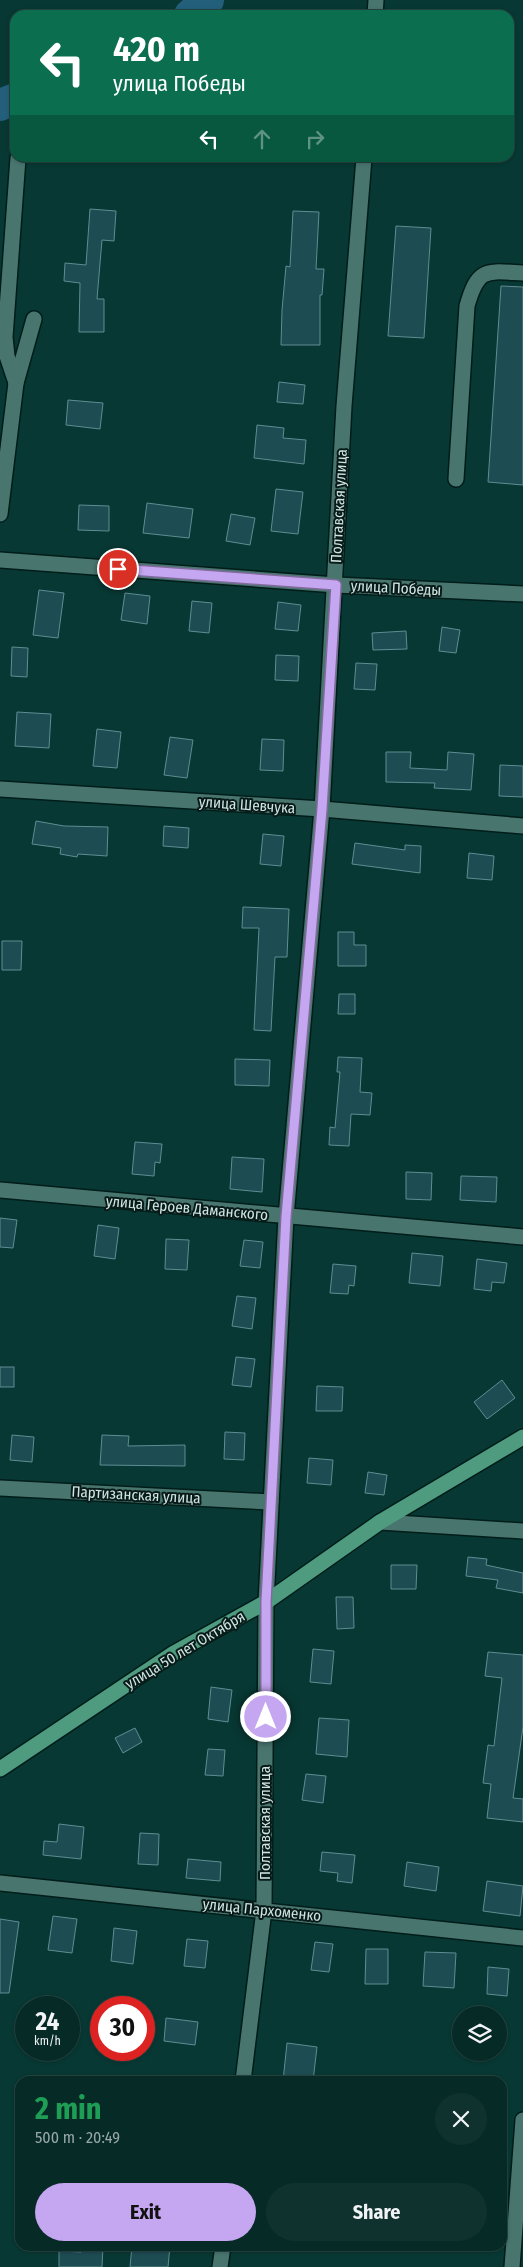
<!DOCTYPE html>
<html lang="en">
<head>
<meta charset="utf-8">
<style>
  body { margin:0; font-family:"Fira Sans Condensed",sans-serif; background:#0f322e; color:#f1f3f6; height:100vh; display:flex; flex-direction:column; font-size:19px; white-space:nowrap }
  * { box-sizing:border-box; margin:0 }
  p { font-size:16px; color:#98a7a7 }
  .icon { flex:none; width:28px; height:28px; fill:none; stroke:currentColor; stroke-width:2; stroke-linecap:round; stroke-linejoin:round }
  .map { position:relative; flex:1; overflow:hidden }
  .drawer { position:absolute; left:15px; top:2076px; width:492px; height:175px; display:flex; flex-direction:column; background:#062a26; border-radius:15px; box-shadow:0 1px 4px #0004,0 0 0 1px #274643 }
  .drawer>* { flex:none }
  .banner { position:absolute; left:10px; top:10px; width:504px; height:152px; border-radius:15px; box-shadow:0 1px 4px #0004,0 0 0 1px #274643; background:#0b6e4f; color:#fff; overflow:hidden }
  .controls { position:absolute; left:452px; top:2006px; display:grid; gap:10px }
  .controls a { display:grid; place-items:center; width:55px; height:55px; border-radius:50%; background:#062a26; box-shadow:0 1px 4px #0004,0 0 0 1px #274643; font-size:25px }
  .speed { position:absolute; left:15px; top:1996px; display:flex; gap:10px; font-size:25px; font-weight:700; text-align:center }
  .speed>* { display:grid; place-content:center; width:65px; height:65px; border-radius:50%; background:#062a26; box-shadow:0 1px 4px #0004,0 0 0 1px #274643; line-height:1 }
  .speed small { font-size:12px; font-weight:400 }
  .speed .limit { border:8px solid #d22; background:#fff; color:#111 }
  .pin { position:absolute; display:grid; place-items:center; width:42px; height:42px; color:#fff; margin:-21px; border:2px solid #fff; border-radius:50%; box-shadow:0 1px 5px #0007 }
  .me { position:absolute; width:55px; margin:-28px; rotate:0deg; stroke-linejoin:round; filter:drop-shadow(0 0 4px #0008) }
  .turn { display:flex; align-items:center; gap:18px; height:105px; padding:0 20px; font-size:22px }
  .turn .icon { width:65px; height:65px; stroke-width:2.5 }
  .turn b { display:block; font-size:35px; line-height:42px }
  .lanes { display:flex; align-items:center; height:48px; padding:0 20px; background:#0003; justify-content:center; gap:25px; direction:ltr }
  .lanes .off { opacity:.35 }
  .round { display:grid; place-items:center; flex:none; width:52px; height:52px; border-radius:26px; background:#0f322e }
  .overview { display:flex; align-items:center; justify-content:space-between; height:85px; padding:0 20px }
  h1 { font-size:30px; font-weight:700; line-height:38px; color:#1e9e55 }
  .cta { display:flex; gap:10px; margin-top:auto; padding:10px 20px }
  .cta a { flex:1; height:58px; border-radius:30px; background:#c5a6f0; color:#111; font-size:20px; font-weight:700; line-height:58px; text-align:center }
  .cta a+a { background:#0f322e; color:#f1f3f6 }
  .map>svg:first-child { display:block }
</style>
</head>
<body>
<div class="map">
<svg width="523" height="2267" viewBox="0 0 523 2267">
  <rect width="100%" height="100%" fill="#083833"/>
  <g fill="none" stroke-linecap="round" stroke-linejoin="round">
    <g stroke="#235f7b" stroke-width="32">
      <path d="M 190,15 L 208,0"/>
      <path d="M 0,105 L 15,99"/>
    </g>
  </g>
  <g fill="#1e4c53" stroke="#608c93">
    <path d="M 90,209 L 116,211 L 114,241 L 102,240 L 97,299 L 104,299 L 104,332 L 79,332 L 80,283 L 64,281 L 65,263 L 86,265 Z"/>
    <path d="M 293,211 L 319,212 L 316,269 L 324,269 L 322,295 L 320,295 L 320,345 L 281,345 L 282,310 L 286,266 L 290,267 Z"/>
    <path d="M 396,226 L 431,228 L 424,338 L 388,336 Z"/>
    <path d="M 501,286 L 523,287 L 523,485 L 488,482 Z"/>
    <path d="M 279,382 L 305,385 L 303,404 L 277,402 Z"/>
    <path d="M 68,400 L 103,403 L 100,429 L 66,425 Z"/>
    <path d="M 257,425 L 284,428 L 283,438 L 306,440 L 304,464 L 254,458 Z"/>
    <path d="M 276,489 L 303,492 L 298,534 L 271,531 Z"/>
    <path d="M 147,503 L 193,509 L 189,538 L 143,533 Z"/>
    <path d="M 79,505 L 109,506 L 109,531 L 78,530 Z"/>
    <path d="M 231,514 L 255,518 L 250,545 L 226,541 Z"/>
    <path d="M 39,590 L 64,593 L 58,638 L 33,635 Z"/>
    <path d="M 125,593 L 150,596 L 147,624 L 121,620 Z"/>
    <path d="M 192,601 L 212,603 L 209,633 L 189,631 Z"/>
    <path d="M 278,602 L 301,605 L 298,631 L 275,629 Z"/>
    <path d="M 442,627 L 460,630 L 456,653 L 439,651 Z"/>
    <path d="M 406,631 L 407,649 L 373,650 L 372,633 Z"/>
    <path d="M 12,647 L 28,648 L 27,677 L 11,676 Z"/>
    <path d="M 276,655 L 299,656 L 298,681 L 275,680 Z"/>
    <path d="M 356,663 L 377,664 L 375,690 L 354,689 Z"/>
    <path d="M 17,712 L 51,714 L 49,748 L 15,746 Z"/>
    <path d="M 97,729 L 121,732 L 117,768 L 93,766 Z"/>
    <path d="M 170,737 L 193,740 L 187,778 L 164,775 Z"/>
    <path d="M 262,739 L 284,740 L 283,771 L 260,770 Z"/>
    <path d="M 386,752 L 411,752 L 410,768 L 447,770 L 448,752 L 474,754 L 471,790 L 434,788 L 435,783 L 386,782 Z"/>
    <path d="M 500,765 L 523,766 L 523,797 L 499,796 Z"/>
    <path d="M 36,821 L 64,826 L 108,827 L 107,856 L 78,854 L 77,857 L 60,854 L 61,848 L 32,844 Z"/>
    <path d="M 164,826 L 189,828 L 188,848 L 163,846 Z"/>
    <path d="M 263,834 L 284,836 L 281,866 L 260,864 Z"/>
    <path d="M 355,843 L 405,850 L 405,845 L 421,846 L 420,873 L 352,864 Z"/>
    <path d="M 469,853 L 494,856 L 492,880 L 467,878 Z"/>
    <path d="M 243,907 L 289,909 L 287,957 L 275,957 L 271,1031 L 254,1030 L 259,928 L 242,928 Z"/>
    <path d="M 338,932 L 354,932 L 354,945 L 366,945 L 366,966 L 338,966 Z"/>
    <path d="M 2,941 L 22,941 L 21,970 L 2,970 Z"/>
    <path d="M 339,994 L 355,994 L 355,1014 L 338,1014 Z"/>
    <path d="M 338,1057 L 362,1058 L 360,1092 L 372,1093 L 370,1115 L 351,1114 L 349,1146 L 329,1145 L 330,1127 L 335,1128 L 340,1072 L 337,1072 Z"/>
    <path d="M 235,1059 L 270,1060 L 269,1086 L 235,1085 Z"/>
    <path d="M 135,1142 L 162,1144 L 160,1163 L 155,1162 L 154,1176 L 132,1174 Z"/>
    <path d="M 232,1157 L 264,1159 L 262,1192 L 230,1189 Z"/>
    <path d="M 406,1172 L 432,1173 L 431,1200 L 406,1199 Z"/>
    <path d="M 461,1176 L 497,1177 L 496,1202 L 460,1200 Z"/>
    <path d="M 0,1218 L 17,1220 L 13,1248 L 0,1247 Z"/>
    <path d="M 98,1225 L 119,1228 L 115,1259 L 94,1256 Z"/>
    <path d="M 166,1239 L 189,1240 L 187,1270 L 165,1269 Z"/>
    <path d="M 244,1240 L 263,1242 L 260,1268 L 240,1266 Z"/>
    <path d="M 412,1253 L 443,1256 L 440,1286 L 409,1283 Z"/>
    <path d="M 477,1259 L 507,1263 L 504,1283 L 492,1282 L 491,1291 L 474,1289 Z"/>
    <path d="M 333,1264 L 356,1266 L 354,1286 L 349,1285 L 348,1294 L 330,1293 Z"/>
    <path d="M 237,1296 L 256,1298 L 252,1329 L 232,1326 Z"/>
    <path d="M 236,1357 L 255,1359 L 251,1387 L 232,1385 Z"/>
    <rect x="0" y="1367" width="14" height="20"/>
    <path d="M 502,1380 L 515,1398 L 487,1419 L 474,1402 Z"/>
    <path d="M 317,1386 L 343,1387 L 342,1411 L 316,1411 Z"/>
    <path d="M 225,1432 L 245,1433 L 244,1460 L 224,1459 Z"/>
    <path d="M 12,1435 L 34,1437 L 32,1462 L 10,1460 Z"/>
    <path d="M 102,1435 L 129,1436 L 128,1446 L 185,1445 L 185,1466 L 100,1465 Z"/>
    <path d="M 309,1458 L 333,1460 L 331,1485 L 307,1483 Z"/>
    <path d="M 368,1472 L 387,1475 L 384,1495 L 365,1493 Z"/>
    <path d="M 468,1557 L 487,1559 L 486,1565 L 523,1573 L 523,1593 L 496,1588 L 498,1580 L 466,1576 Z"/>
    <path d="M 391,1565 L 417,1565 L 416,1589 L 391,1589 Z"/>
    <path d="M 336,1597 L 353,1597 L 354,1628 L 337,1629 Z"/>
    <path d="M 313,1649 L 334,1651 L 331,1684 L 310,1682 Z"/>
    <path d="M 488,1652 L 523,1655 L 523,1727 L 513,1798 L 523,1799 L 523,1822 L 487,1818 L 491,1784 L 483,1783 L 488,1745 L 494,1746 L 502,1678 L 485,1676 Z"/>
    <path d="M 211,1687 L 232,1690 L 228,1722 L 208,1719 Z"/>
    <path d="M 319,1718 L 349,1720 L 347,1757 L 316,1754 Z"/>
    <path d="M 135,1728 L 142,1742 L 123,1753 L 115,1738 Z"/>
    <path d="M 208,1749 L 225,1750 L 223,1776 L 205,1775 Z"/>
    <path d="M 306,1774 L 326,1776 L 323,1803 L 302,1800 Z"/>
    <path d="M 59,1824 L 84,1827 L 81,1859 L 43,1855 L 44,1841 L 57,1842 Z"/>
    <path d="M 140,1833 L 159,1834 L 158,1865 L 138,1864 Z"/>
    <path d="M 322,1852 L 355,1855 L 352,1883 L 337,1881 L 338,1873 L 320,1871 Z"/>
    <path d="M 188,1859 L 221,1862 L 220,1881 L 186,1878 Z"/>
    <path d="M 407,1862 L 439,1867 L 436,1891 L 404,1886 Z"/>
    <path d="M 487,1881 L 523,1886 L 520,1916 L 483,1911 Z"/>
    <path d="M 53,1916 L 77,1919 L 72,1953 L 48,1950 Z"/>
    <path d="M 0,1919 L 19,1922 L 9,1993 L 0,1993 Z"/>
    <path d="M 114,1928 L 137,1931 L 133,1964 L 111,1961 Z"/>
    <path d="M 187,1939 L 208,1941 L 205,1968 L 184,1966 Z"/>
    <path d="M 315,1942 L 333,1944 L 329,1972 L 311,1970 Z"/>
    <path d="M 366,1949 L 388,1949 L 388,1984 L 365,1984 Z"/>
    <path d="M 425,1952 L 456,1953 L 454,1988 L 423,1986 Z"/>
    <path d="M 488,1967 L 509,1969 L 507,1996 L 487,1994 Z"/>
    <path d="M 166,2018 L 198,2022 L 195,2045 L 164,2041 Z"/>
    <path d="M 287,2043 L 317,2047 L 313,2081 L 283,2081 Z"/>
    <path d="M 81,2246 L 103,2246 L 102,2267 L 59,2267 L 59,2251 L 81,2252 Z"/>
    <path d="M 132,2246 L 170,2246 L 168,2267 L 130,2267 Z"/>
  </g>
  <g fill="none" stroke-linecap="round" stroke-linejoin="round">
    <defs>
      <g id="minor">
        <path d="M 375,15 L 376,0"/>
        <path d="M 16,383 L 7,356 L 5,337 L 18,158"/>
        <path d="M 456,479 L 467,306 C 478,267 486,271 523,273"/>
        <path d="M 0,514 L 16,383 L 34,319"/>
        <path d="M 0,560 L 336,585 L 523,594"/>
        <path d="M 0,789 L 322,809 L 523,826"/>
        <path d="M 0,1190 L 523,1237"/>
        <path d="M 0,1488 L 271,1502"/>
        <path d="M 380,1522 L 523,1531"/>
        <path d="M 0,1883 L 523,1938"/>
        <path d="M 243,2081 L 264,1910 L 266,1602 L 286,1217 L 322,809 L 344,406 L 364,158"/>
        <path d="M 220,2267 L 223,2246"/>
        <path d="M 512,2267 L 523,2120"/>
      </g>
      <path id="major" d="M 0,1769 L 174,1653 L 266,1602 L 380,1522 L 523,1437"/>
    </defs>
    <use href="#minor" stroke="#001d1a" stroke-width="18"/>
    <use href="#major" stroke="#001d1a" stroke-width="18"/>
    <use href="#minor" stroke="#49756f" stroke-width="15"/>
    <use href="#major" stroke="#4e9b7f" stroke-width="15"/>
  </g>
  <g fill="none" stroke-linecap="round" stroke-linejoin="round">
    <defs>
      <path id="route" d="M 118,569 L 336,585 L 322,809 L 286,1217 L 266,1602 L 266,1717"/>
    </defs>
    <use href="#route" stroke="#806c9c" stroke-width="12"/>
    <use href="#route" stroke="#c5a6f0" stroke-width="9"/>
  </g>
  <g text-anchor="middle" stroke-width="4" stroke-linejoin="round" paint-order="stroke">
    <g font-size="15" fill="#cee5e2" stroke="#091b19">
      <text transform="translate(339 506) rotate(-87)" y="5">Полтавская улица</text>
      <text transform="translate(396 588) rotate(3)" y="5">улица Победы</text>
      <text transform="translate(247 805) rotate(4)" y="5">улица Шевчука</text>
      <text transform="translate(187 1208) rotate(5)" y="5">улица Героев Даманского</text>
      <text transform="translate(136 1495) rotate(3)" y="5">Партизанская улица</text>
      <text transform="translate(185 1650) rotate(-31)" y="5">улица 50 лет Октября</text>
      <text transform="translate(265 1823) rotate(-90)" y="5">Полтавская улица</text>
      <text transform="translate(262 1910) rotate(6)" y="5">улица Пархоменко</text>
    </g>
  </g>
</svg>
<div class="controls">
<a><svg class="icon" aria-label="layers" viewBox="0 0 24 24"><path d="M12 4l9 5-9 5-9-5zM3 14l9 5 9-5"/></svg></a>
</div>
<div class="speed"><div>24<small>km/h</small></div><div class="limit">30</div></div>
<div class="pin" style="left:118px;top:569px;background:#d93025"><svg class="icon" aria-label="arrive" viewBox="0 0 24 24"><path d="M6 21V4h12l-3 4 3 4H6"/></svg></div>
<svg class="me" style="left:266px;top:1717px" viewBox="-20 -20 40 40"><circle r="17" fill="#c5a6f0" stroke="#fff" stroke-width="3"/><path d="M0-11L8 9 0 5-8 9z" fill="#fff"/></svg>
<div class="banner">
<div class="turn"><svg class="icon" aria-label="left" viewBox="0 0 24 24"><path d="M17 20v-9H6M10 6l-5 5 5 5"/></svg><div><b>420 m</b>улица Победы</div></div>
<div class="lanes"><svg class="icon" aria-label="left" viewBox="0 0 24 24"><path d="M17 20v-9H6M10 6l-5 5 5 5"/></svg><svg class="icon off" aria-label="ahead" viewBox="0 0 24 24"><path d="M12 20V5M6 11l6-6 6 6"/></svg><svg class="icon off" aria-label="right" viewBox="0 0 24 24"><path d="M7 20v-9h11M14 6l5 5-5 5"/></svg></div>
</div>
<section class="drawer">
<div class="overview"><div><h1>2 min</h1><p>500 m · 20:49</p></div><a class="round"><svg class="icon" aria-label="close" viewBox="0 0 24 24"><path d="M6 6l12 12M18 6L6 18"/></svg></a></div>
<div class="cta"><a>Exit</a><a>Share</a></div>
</section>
</div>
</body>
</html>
